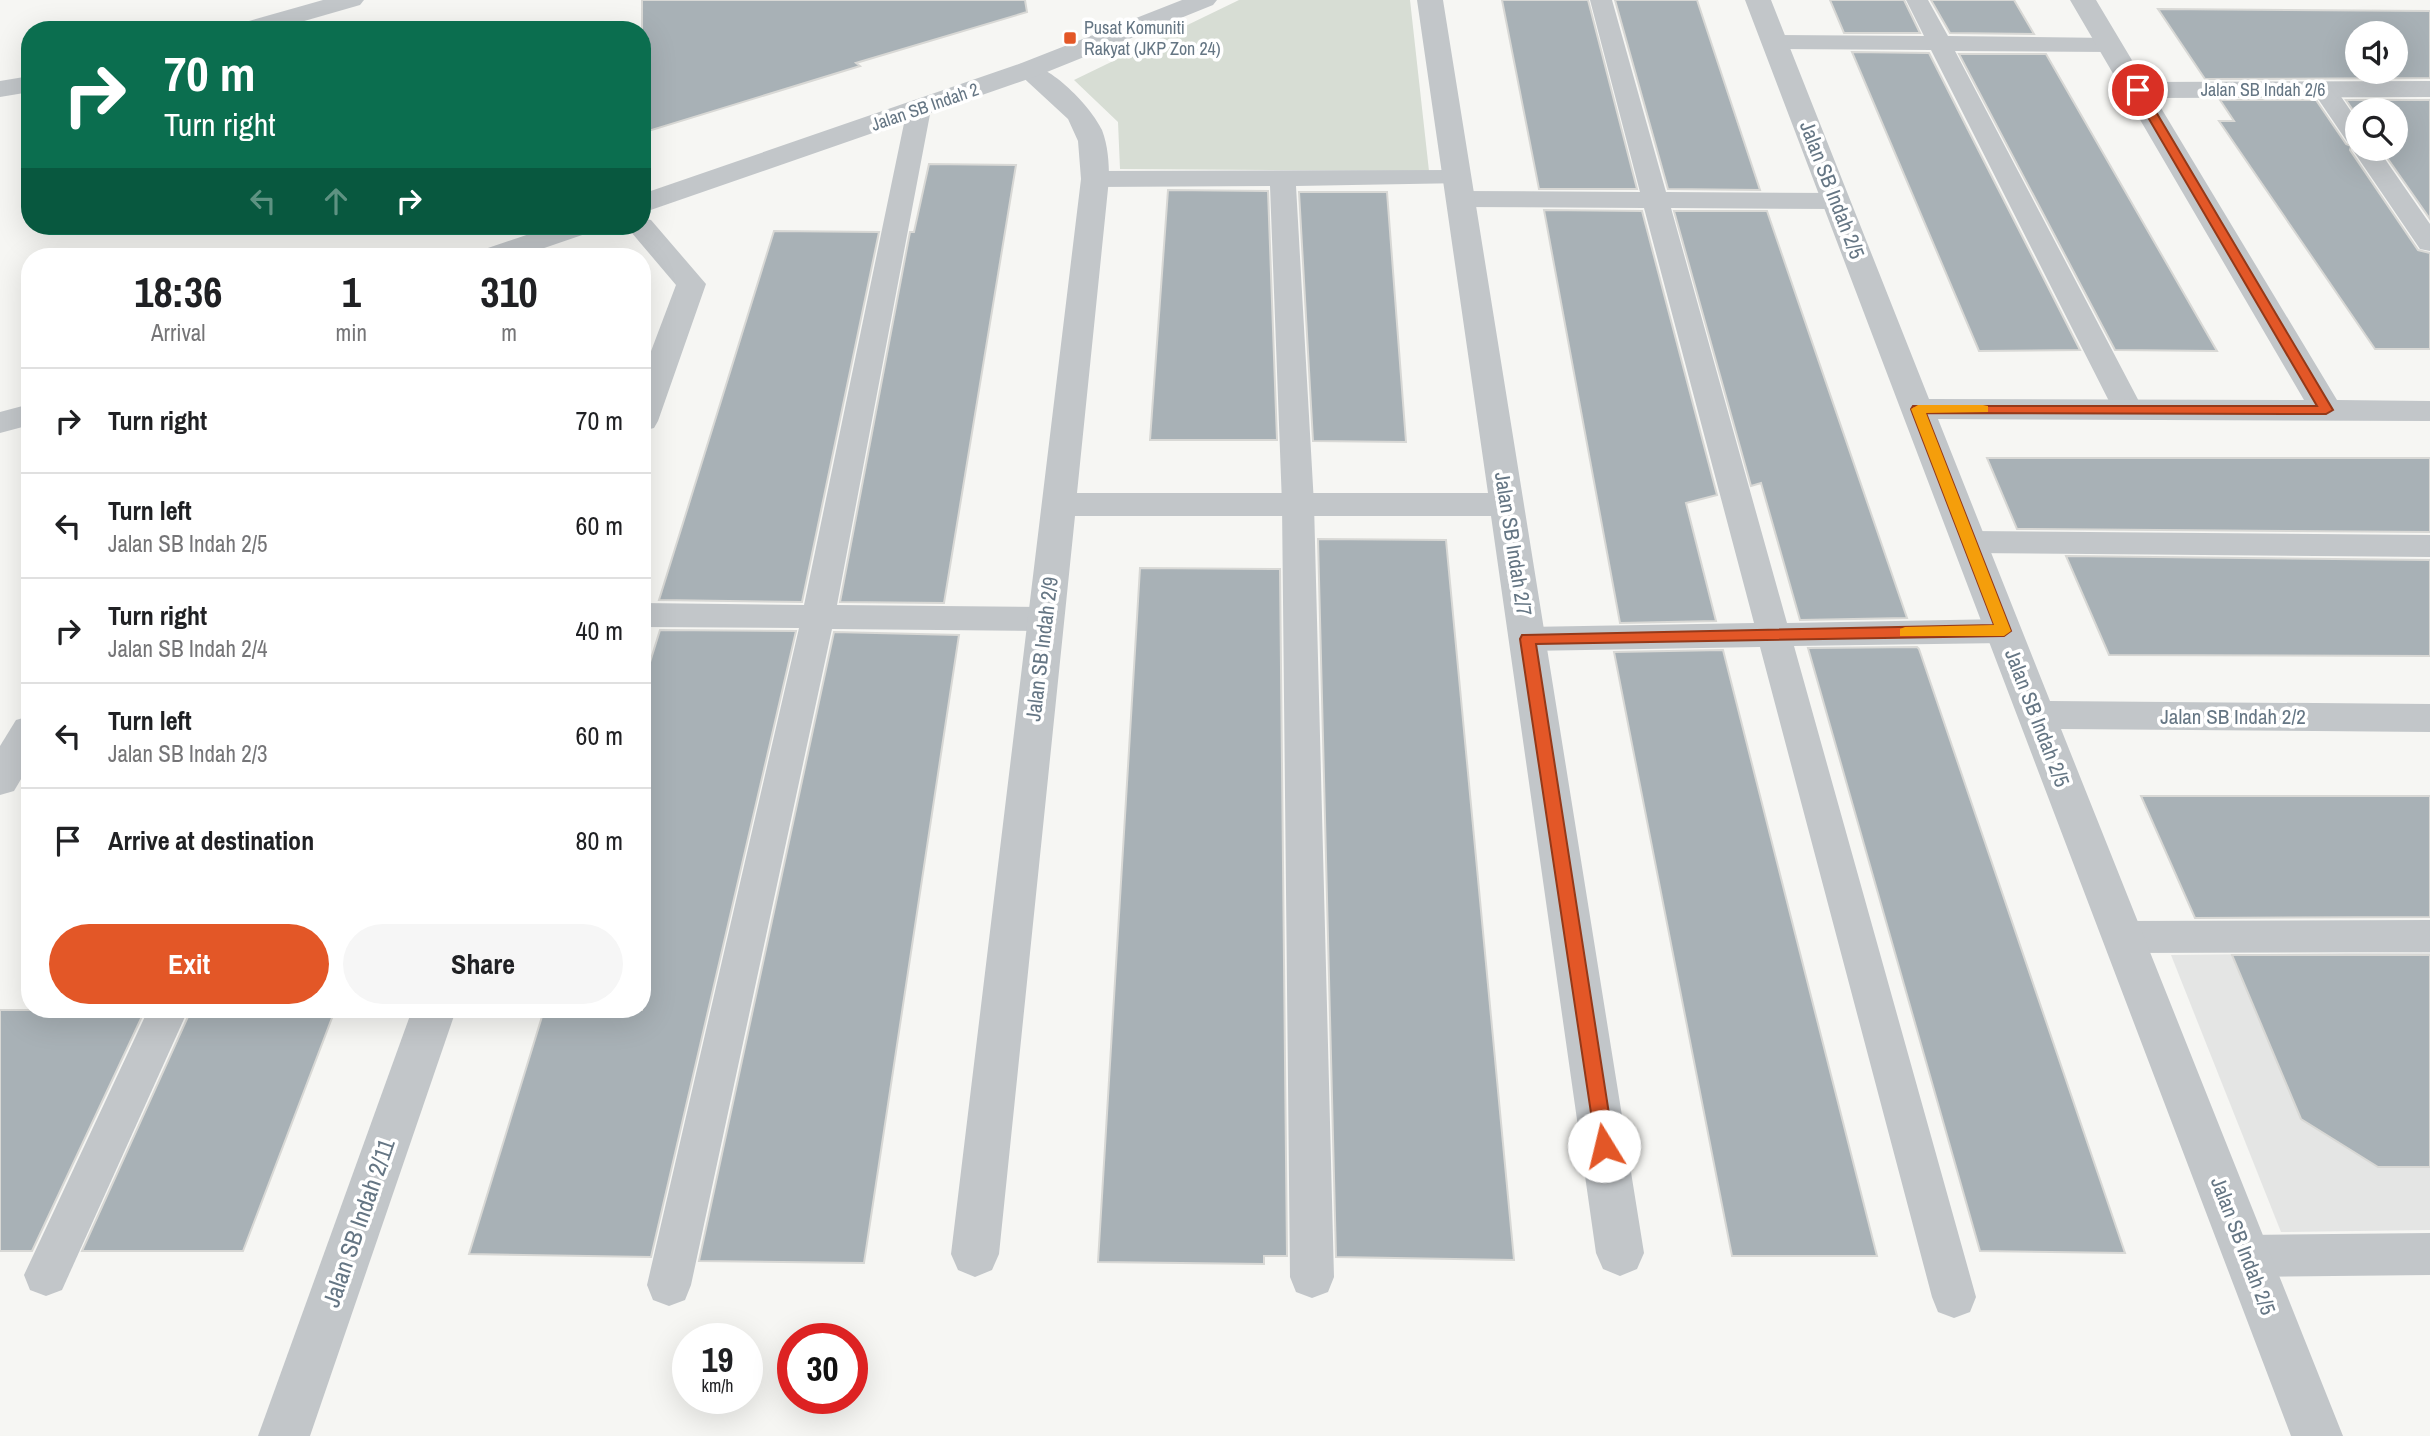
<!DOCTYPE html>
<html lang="en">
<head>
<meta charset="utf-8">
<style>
  body { margin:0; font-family:"Archivo Narrow",sans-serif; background:#f6f6f6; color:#202124; height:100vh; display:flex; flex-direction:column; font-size:26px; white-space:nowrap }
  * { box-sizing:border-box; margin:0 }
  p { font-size:23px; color:#757577 }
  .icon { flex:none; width:38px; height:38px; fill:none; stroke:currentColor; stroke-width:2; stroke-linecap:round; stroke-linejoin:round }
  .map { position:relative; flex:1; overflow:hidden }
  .sheet { position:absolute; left:21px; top:248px; width:630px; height:770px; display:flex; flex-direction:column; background:#fff; border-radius:28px; box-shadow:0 7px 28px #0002 }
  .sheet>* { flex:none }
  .guide { position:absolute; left:21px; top:21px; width:630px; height:214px; border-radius:28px; box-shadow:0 7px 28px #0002; background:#0b6e4f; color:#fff; overflow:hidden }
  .fabs { position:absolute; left:2345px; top:21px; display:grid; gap:14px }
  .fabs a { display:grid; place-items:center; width:63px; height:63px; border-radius:50%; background:#fff; box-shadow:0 7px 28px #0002; font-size:35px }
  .speed { position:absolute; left:672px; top:1323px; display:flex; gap:14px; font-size:35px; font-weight:700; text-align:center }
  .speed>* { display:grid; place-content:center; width:91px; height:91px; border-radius:50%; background:#fff; box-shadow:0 7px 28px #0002; line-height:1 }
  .speed small { font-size:18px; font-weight:400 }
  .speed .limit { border:10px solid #d22; background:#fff; color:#111 }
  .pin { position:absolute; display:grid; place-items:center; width:60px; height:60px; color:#fff; margin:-30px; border:4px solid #fff; border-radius:50%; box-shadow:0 2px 7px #0007 }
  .me { position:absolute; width:77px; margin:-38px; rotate:351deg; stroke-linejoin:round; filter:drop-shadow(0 0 5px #0008) }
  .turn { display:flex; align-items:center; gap:24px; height:147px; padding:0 28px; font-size:32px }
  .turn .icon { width:91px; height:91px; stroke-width:2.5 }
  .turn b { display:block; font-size:49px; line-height:60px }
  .lanes { display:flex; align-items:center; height:66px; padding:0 28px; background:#0003; justify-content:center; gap:35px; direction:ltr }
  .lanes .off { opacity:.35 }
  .eta { display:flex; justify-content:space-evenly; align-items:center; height:119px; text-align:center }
  .eta b { font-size:42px; font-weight:800; line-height:49px }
  .cta { display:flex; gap:14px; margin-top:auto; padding:14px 28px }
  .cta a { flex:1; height:80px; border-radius:42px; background:#e35727; color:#fff; font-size:28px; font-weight:800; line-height:80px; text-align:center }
  .cta a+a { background:#f6f6f6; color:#202124 }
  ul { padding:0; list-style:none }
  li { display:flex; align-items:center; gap:21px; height:105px; padding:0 28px; border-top:2px solid #e0e0e0 }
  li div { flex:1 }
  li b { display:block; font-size:26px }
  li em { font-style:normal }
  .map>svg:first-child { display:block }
</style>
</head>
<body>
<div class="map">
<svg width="2430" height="1436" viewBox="0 0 2430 1436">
  <rect width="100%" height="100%" fill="#f6f6f3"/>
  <path fill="#e4e5e4" d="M 2430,952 L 2430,1230 L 2281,1232 L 2171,955 Z"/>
  <path fill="#d7ddd4" d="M 1239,0 L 1410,0 L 1429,171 L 1120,169 L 1118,122 L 1074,80 Z"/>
  <g fill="#a8b1b6" stroke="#d8d8d5" stroke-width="2" fill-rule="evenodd">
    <path d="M 642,0 L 1025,0 L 1027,12 L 856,63 L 860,66 L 642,133 Z"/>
    <path d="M 1502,0 L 1588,0 L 1637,189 L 1539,189 Z"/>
    <path d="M 1615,0 L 1697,0 L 1760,190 L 1668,189 Z"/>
    <path d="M 1830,0 L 1904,0 L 1920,33 L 1844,33 Z"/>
    <path d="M 1931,0 L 2014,0 L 2034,34 L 1950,33 Z"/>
    <path d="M 2158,9 L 2430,11 L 2430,78 L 2205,79 ZM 2357,33 L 2396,33 L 2396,72 L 2357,72 Z"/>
    <path d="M 1852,52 L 1929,53 L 2080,350 L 1979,351 Z"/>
    <path d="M 1959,54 L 2046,54 L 2217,351 L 2115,350 Z"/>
    <path d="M 2220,100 L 2316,100 L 2346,144 L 2351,146 L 2350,150 L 2418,250 L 2430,253 L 2430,349 L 2375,349 L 2219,121 L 2234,121 Z"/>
    <path d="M 2346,100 L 2430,100 L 2430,219 L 2381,149 L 2396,149 L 2396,110 L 2357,110 L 2357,116 Z"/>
    <path d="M 929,164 L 1016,165 L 944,603 L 840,602 L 910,232 L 914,232 Z"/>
    <path d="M 1168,190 L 1268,191 L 1277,440 L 1150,440 Z"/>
    <path d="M 1299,192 L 1387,192 L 1406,442 L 1313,441 Z"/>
    <path d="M 1544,210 L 1642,211 L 1717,495 L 1686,503 L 1716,621 L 1620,623 Z"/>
    <path d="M 1674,211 L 1767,211 L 1907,618 L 1800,620 L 1761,483 L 1751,486 Z"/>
    <path d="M 774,231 L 879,232 L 802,602 L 659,600 Z"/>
    <path d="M 1987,458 L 2430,458 L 2430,532 L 2017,529 Z"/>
    <path d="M 1318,539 L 1446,540 L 1514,1260 L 1336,1257 Z"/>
    <path d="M 2066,556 L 2430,560 L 2430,656 L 2109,655 Z"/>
    <path d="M 1140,568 L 1280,569 L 1287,1256 L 1264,1256 L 1264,1264 L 1098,1262 Z"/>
    <path d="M 660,630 L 796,631 L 651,1257 L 469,1254 L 544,1010 L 642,1010 L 642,688 Z"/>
    <path d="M 834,632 L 959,635 L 864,1263 L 699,1261 Z"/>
    <path d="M 1917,647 L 1919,649 L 2125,1253 L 1980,1251 L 1808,648 Z"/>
    <path d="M 1723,650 L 1877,1256 L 1732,1256 L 1614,652 Z"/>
    <path d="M 2141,796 L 2430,796 L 2430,917 L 2195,918 Z"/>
    <path d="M 2232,955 L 2430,955 L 2430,1167 L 2378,1167 L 2301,1119 Z"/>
    <path d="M 0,1010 L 145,1010 L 32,1251 L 0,1251 Z"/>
    <path d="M 191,1010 L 335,1010 L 243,1251 L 82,1251 Z"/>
  </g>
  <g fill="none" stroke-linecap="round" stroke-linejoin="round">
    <g fill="#c2c6c9" fill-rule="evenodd">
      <path d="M 1590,0 L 1612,0 L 1666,192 L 1836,193 L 1845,195 L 1849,201 L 1845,207 L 1836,209 L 1671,208 L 1787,623 L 2004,619 L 2016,623 L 2021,631 L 2016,639 L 2004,643 L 1794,646 L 1976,1297 L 1970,1312 L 1954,1318 L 1938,1312 L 1932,1297 L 1760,647 L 1527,651 L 1515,648 L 1510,639 L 1515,630 L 1527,627 L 1754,623 L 1644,208 L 1460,207 L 1451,205 L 1447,199 L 1451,193 L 1460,191 L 1640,192 Z"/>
      <path d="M 1906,0 L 1928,0 L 1948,36 L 2110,38 L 2118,40 L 2122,45 L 2118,50 L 2110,52 L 1955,51 L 2143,409 L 2139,416 L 2128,418 L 2117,416 L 2113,409 L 1931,50 L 1775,49 L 1767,47 L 1763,42 L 1767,37 L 1775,35 L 1924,36 Z"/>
      <path d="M 2324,83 L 2333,85 L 2357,120 L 2357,149 L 2378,149 L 2430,224 L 2430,251 L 2420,249 L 2352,149 L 2355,145 L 2348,143 L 2312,90 L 2315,85 Z"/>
      <path d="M 919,102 L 928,104 L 931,109 L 837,605 L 1045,607 L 1057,611 L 1062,619 L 1057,627 L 1045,631 L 832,629 L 691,1285 L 685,1300 L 669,1306 L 653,1300 L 647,1285 L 799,628 L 642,627 L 642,603 L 804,605 L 907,109 L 910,104 Z"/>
      <path d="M 1456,170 L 1465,173 L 1469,178 L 1465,183 L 1296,186 L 1314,504 L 1334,1277 L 1328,1292 L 1312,1298 L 1296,1292 L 1290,1277 L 1282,504 L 1270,186 L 1095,187 L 1086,184 L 1082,179 L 1086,174 L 1095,171 Z"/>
      <path d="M 1969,531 L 2430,535 L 2430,557 L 1969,553 L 1958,550 L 1953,542 L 1958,534 Z"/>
      <path d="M 2430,920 L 2430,952 L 2123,953 L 2109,948 L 2104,937 L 2109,926 L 2123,921 Z"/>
      <path d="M 148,1010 L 188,1010 L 62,1290 L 46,1296 L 30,1290 L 24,1275 Z"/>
      <path d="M 2430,1233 L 2430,1275 L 2247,1277 L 2231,1271 L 2225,1256 L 2231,1241 L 2247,1235 Z"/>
    </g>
    <g fill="#c2c6c9" fill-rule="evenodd">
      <path d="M 323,0 L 364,0 L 360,5 L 273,30 L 231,30 L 235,25 Z"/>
      <path d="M 1417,0 L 1443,0 L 1644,1253 L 1637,1269 L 1620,1276 L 1603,1269 L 1596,1253 L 1491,516 L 1075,516 L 999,1254 L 992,1270 L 975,1277 L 958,1270 L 951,1254 L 1081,179 L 1078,141 L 1068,119 L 1015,70 L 1019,64 C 1045,58 1091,106 1102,130 C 1108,146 1109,162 1109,179 L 1077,493 L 1488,493 Z"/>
      <path d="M 1745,0 L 1771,0 L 1929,399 L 2304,400 L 2070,0 L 2096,0 L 2145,82 L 2430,81 L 2430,97 L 2155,98 L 2337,400 L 2430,401 L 2430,421 L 1938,419 L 2050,701 L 2430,704 L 2430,732 L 2061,729 L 2343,1436 L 2291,1436 Z"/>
      <path d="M 30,76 L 30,92 L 0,97 L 0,81 Z"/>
      <path d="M 642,218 L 651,220 L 706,284 L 658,421 L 654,428 L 642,431 L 642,375 L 676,285 L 626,226 L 642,226 Z"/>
      <path d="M 30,716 L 30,764 L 14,791 L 0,795 L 0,746 L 16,720 Z"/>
      <path d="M 412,1010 L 456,1010 L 310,1436 L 258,1436 Z"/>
    </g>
    <g fill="#c2c6c9" fill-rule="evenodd">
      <path d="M 1182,0 L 1217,0 L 1213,5 L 1037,76 L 642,213 L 642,194 L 1019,64 Z"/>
      <path d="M 553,226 L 596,226 L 591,232 L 518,257 L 475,257 L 479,251 Z"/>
      <path d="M 30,404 L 30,425 L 0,433 L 0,412 Z"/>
    </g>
  </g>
  <path fill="#e35727" stroke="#943919" stroke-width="2" d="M 2138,87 L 2143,90 L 2333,410 L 2326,414 L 1926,413 L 2011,631 L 2004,636 L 1536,644 L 1614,1146 L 1611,1153 L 1604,1155 L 1597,1153 L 1520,639 L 1522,635 L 1994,625 L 1911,409 L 1913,406 L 2317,406 L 2132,90 Z"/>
  <path fill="#f59e0b" d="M 1983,405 L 1988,406 L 1988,412 L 1926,413 L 2011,631 L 2004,636 L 1900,636 L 1900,629 L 1905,627 L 1994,625 L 1911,409 L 1918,405 Z"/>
  <rect fill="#e35727" stroke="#fff" stroke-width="2.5" x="1063" y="31" width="14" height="14" rx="3.5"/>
  <g text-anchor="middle" stroke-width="7" stroke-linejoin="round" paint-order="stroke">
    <g font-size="18" fill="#657684" stroke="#fff" text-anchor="start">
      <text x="1084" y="34">Pusat Komuniti<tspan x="1084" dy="21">Rakyat (JKP Zon 24)</tspan></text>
    </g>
    <g font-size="18" fill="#657684" stroke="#fff">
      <text x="2263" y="96">Jalan SB Indah 2/6</text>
      <text transform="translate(925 107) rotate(-19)" y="6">Jalan SB Indah 2</text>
    </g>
    <g font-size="21" fill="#657684" stroke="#fff">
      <text transform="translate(1832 190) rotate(69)" y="7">Jalan SB Indah 2/5</text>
      <text transform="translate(1513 544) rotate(81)" y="7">Jalan SB Indah 2/7</text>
      <text transform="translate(1042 649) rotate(-83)" y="7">Jalan SB Indah 2/9</text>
      <text x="2233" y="724">Jalan SB Indah 2/2</text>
      <text transform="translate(2037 718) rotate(69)" y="7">Jalan SB Indah 2/5</text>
      <text transform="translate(2243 1246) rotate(69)" y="7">Jalan SB Indah 2/5</text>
    </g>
    <g font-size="24" fill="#657684" stroke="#fff">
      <text transform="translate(359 1223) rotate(-71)" y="8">Jalan SB Indah 2/11</text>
    </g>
  </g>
</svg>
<div class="fabs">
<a><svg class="icon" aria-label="sound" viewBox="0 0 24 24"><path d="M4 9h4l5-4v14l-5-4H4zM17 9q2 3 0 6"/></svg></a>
<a><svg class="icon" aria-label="search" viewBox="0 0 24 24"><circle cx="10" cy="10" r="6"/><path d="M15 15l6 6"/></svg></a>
</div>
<div class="speed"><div>19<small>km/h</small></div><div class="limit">30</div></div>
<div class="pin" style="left:2138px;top:90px;background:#d93025"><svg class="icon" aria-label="arrive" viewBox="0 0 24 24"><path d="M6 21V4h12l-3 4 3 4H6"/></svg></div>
<svg class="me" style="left:1604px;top:1146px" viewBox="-20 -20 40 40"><circle r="19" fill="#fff"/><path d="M0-13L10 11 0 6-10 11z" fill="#e35727"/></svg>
<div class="guide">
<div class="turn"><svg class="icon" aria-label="right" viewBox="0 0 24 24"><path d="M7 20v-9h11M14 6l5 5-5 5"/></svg><div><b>70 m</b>Turn right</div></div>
<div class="lanes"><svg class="icon off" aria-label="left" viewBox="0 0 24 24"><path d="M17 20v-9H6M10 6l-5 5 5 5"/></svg><svg class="icon off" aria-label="ahead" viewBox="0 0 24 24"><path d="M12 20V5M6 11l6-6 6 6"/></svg><svg class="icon" aria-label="right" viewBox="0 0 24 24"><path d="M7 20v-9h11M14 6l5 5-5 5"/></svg></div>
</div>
<section class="sheet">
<div class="eta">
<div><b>18:36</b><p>Arrival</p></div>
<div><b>1</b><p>min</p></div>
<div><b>310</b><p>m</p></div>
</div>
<ul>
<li><svg class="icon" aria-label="right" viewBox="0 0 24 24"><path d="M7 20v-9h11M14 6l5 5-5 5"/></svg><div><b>Turn right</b></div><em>70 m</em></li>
<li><svg class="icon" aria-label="left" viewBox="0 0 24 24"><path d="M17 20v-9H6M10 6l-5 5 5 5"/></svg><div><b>Turn left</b><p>Jalan SB Indah 2/5</p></div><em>60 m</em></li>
<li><svg class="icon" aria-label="right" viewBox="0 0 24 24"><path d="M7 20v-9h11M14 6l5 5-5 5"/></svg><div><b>Turn right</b><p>Jalan SB Indah 2/4</p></div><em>40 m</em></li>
<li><svg class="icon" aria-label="left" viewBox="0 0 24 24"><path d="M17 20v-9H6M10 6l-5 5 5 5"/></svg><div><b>Turn left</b><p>Jalan SB Indah 2/3</p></div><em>60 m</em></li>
<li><svg class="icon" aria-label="arrive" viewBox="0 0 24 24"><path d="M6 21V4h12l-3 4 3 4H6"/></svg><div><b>Arrive at destination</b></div><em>80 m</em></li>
</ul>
<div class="cta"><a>Exit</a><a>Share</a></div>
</section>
</div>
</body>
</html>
